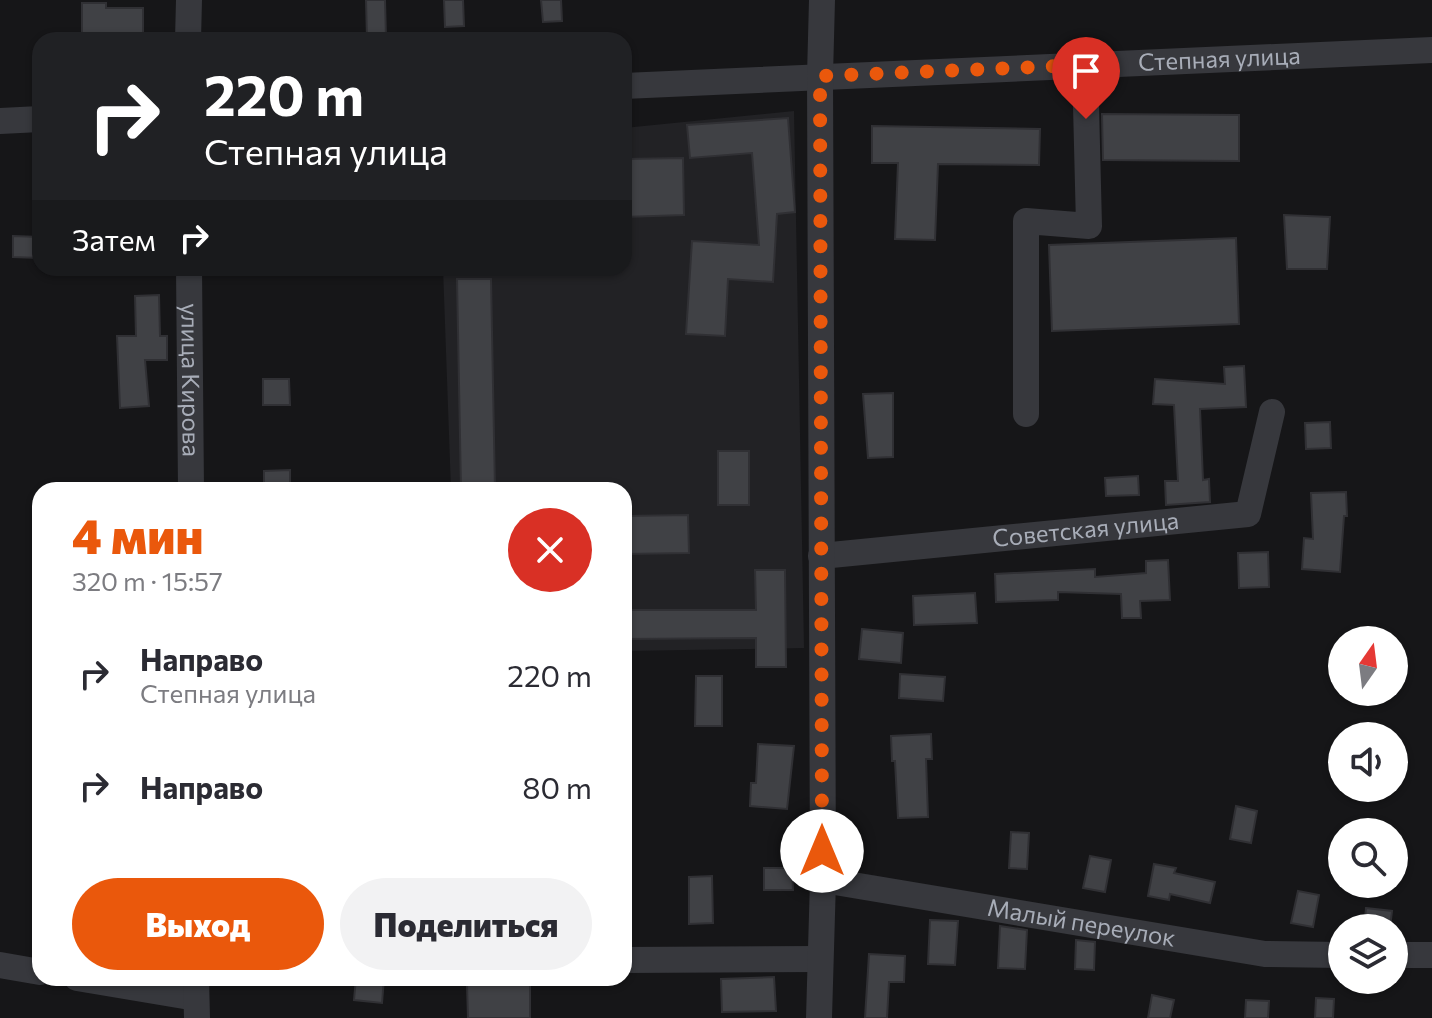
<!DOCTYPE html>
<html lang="ru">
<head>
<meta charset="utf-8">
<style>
  body { margin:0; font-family:Commissioner,sans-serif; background:#f2f2f3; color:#2b2b33; height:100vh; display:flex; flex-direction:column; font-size:30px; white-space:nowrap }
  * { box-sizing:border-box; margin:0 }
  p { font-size:26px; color:#7c7c81 }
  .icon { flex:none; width:44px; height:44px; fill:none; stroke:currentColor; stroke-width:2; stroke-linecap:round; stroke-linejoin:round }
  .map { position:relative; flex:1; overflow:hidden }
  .panel { position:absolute; left:32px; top:482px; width:600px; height:504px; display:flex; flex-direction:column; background:#fff; border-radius:24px; box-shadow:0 2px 6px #0004 }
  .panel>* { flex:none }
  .banner { position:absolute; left:32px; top:32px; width:600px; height:244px; border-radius:24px; box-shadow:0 2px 6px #0004; background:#202124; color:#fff; overflow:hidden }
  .needle { width:52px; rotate:14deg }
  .fabs { position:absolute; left:1328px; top:626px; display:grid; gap:16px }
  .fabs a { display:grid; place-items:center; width:80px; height:80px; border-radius:50%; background:#fff; box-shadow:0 2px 6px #0004; font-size:40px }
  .pin { position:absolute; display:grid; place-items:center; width:68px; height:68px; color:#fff; margin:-82px -34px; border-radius:50% 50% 50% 0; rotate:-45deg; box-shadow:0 0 8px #0007 }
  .pin .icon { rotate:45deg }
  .me { position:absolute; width:88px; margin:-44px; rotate:0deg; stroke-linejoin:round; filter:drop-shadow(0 0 6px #0008) }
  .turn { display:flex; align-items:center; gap:28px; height:168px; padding:0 40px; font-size:36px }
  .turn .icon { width:104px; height:104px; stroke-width:2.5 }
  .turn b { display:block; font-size:56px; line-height:68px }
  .then { display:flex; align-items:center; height:76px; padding:0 40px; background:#0003; gap:16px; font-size:30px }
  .round { display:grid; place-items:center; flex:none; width:84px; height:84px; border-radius:42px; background:#f2f2f3 }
  .headline { display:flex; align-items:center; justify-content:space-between; height:136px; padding:0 40px }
  h1 { font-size:48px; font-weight:800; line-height:60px; color:#ea580c }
  .primary-button { display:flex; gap:16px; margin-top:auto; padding:16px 40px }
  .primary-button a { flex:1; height:92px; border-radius:48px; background:#ea580c; color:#fff; font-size:32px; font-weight:800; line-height:92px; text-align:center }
  .primary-button a+a { background:#f2f2f3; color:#2b2b33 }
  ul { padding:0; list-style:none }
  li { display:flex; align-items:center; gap:24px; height:112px; padding:0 40px }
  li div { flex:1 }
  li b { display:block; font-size:30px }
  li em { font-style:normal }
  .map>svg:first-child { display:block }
</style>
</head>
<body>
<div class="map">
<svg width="1432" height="1018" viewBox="0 0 1432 1018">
  <rect width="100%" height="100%" fill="#161618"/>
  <path fill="#222225" d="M 794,111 L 804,648 L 624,651 L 624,490 L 451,490 L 443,268 L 624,268 L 624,128 Z"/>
  <g fill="#404145" stroke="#303034" stroke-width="2">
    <path d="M 366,0 L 385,0 L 386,38 L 367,38 Z"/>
    <path d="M 444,0 L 463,0 L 464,26 L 445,27 Z"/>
    <path d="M 541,0 L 561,0 L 562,21 L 543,22 Z"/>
    <path d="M 82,3 L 106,3 L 106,8 L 143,8 L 143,34 L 106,34 L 106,40 L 82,40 Z"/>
    <path d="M 1102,114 L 1239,115 L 1239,161 L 1103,160 Z"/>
    <path d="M 788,118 L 795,212 L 777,214 L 773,282 L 728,279 L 725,336 L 686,334 L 692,241 L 759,245 L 752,153 L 690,158 L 687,125 Z"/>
    <path d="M 872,126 L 1040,129 L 1039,165 L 938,164 L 935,240 L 895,239 L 898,163 L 872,163 Z"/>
    <path d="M 683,158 L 684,215 L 624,217 L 624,159 Z"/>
    <path d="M 1284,215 L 1330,217 L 1327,269 L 1287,269 Z"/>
    <path d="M 13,236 L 40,237 L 40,258 L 13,257 Z"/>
    <path d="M 1236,238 L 1239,324 L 1052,331 L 1049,245 Z"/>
    <path d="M 457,279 L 491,279 L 495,490 L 461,490 Z"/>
    <path d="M 159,295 L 160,336 L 167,336 L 167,360 L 145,360 L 149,406 L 120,408 L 117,336 L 136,336 L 135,296 Z"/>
    <path d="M 1244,366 L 1246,407 L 1200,409 L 1203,480 L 1209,479 L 1210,502 L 1166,505 L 1165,481 L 1178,481 L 1174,405 L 1153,404 L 1155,379 L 1225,384 L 1224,367 Z"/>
    <path d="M 263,379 L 289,379 L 290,405 L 263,405 Z"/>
    <path d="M 893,393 L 893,457 L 868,458 L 863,394 Z"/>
    <path d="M 1330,422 L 1331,448 L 1306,449 L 1305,423 Z"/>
    <rect x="718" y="451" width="31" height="54"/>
    <path d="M 290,470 L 290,490 L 264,490 L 264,471 Z"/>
    <path d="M 1138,476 L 1139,495 L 1106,496 L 1105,478 Z"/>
    <path d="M 1346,492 L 1347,516 L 1344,516 L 1340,572 L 1302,569 L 1304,538 L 1313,539 L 1311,493 Z"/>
    <path d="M 688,515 L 689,553 L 624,554 L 624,516 Z"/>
    <path d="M 1268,552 L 1269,587 L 1239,588 L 1238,553 Z"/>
    <path d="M 1168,560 L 1170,600 L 1140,601 L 1141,618 L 1122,618 L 1121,594 L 1058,592 L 1058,600 L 996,602 L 995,574 L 1095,569 L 1095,577 L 1146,573 L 1146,561 Z"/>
    <path d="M 755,570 L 785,570 L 786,667 L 756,667 L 756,638 L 624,639 L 624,610 L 756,610 Z"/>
    <path d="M 975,593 L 977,623 L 914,625 L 913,596 Z"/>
    <path d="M 862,629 L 903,633 L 901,663 L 859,659 Z"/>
    <path d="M 900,674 L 945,677 L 943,701 L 899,698 Z"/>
    <path d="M 696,676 L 722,676 L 722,726 L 695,726 Z"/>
    <path d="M 931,734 L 932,759 L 926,759 L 928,817 L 898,818 L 895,761 L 892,761 L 891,736 Z"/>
    <path d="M 758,744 L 794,746 L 787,809 L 750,806 L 751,783 L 756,783 Z"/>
    <path d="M 1236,806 L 1257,811 L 1251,843 L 1230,839 Z"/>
    <path d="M 1011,832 L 1029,833 L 1027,869 L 1009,868 Z"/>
    <path d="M 1090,856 L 1111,860 L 1105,892 L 1083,888 Z"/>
    <path d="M 1154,864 L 1176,868 L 1174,873 L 1215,882 L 1210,903 L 1170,894 L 1169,900 L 1148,896 Z"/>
    <path d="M 764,868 L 792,868 L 793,890 L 764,890 Z"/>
    <path d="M 712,876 L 713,923 L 689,924 L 689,877 Z"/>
    <path d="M 1298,891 L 1319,895 L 1313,927 L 1291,923 Z"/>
    <path d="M 1366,908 L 1392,911 L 1390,928 L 1364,928 Z"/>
    <path d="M 930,920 L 958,921 L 955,965 L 928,964 Z"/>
    <path d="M 1000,926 L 1027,930 L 1025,969 L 998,968 Z"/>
    <path d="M 1076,940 L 1095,942 L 1094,970 L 1075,969 Z"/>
    <path d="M 869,954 L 905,956 L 904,982 L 889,982 L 887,1018 L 865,1018 Z"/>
    <path d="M 774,977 L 776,1011 L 722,1012 L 721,979 Z"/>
    <path d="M 356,978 L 384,978 L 382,1003 L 354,1000 Z"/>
    <path d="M 530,983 L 530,1018 L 468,1018 L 467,984 Z"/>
    <path d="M 1152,995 L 1174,1000 L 1170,1018 L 1148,1018 Z"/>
    <path d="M 1316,998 L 1334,999 L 1333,1018 L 1315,1018 Z"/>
    <path d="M 1246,1000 L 1269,1001 L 1268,1018 L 1245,1018 Z"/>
  </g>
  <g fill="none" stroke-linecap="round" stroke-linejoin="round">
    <g stroke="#37383d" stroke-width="26">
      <path d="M 188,40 L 189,0"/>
      <path id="s1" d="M 624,86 L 1432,50"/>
      <path d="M 0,121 L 40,119"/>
      <path id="s2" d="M 189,268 L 191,490"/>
      <path d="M 1026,414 L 1026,221 L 1089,226 L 1085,65"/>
      <path id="s3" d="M 821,556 L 1248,514 L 1272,412"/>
      <path id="s4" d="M 823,880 L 1265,954 L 1342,955"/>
      <path d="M 1394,955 L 1432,955"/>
      <path d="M 624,960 L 820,959"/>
      <path d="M 0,965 L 40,972"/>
      <path d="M 77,978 L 196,998"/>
      <path d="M 196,978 L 197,1018"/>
      <path d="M 819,1018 L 823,880 L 820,76 L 822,0"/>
    </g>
  </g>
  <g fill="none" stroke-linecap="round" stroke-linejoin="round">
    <path stroke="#ea580c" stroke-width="14" stroke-dasharray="0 25.2" d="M 822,851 L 820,76 L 1085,65 L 1086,119"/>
  </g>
  <g text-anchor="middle" stroke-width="6" stroke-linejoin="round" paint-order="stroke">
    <g font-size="24" fill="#a8adb8" stroke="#111113">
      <text dy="8" stroke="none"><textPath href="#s1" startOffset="596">Степная улица</textPath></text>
      <text dy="8" stroke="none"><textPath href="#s2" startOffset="112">улица Кирова</textPath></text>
      <text dy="8" stroke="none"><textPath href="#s3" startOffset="266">Советская улица</textPath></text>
      <text dy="8" stroke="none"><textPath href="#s4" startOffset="262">Малый переулок</textPath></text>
    </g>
  </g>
</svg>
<div class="fabs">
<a><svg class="needle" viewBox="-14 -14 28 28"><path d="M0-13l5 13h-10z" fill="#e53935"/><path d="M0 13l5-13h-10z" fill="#7c7c81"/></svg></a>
<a><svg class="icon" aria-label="sound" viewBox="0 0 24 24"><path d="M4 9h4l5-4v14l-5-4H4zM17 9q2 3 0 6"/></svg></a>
<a><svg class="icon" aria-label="search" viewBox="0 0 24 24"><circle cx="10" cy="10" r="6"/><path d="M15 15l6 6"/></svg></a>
<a><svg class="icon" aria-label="layers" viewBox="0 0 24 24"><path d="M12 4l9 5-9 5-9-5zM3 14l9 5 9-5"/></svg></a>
</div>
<div class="pin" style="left:1086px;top:119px;background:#d93025"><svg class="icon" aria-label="arrive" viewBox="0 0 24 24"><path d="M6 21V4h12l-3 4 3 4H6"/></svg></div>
<svg class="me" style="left:822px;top:851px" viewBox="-20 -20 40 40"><circle r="19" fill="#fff"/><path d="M0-13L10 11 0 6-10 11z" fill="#ea580c"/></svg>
<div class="banner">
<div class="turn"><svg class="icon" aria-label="right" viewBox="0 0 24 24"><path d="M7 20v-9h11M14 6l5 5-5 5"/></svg><div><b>220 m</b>Степная улица</div></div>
<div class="then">Затем<svg class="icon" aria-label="right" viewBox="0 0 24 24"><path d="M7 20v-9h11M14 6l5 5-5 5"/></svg></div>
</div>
<section class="panel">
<div class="headline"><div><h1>4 мин</h1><p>320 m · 15:57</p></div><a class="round" style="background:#d93025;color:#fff"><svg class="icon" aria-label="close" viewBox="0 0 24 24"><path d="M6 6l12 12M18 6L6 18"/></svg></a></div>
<ul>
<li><svg class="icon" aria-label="right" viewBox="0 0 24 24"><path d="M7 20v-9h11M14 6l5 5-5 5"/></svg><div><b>Направо</b><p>Степная улица</p></div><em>220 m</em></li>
<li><svg class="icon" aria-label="right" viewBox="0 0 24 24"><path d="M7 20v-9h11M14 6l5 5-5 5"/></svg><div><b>Направо</b></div><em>80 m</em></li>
</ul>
<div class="primary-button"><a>Выход</a><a>Поделиться</a></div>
</section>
</div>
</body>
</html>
